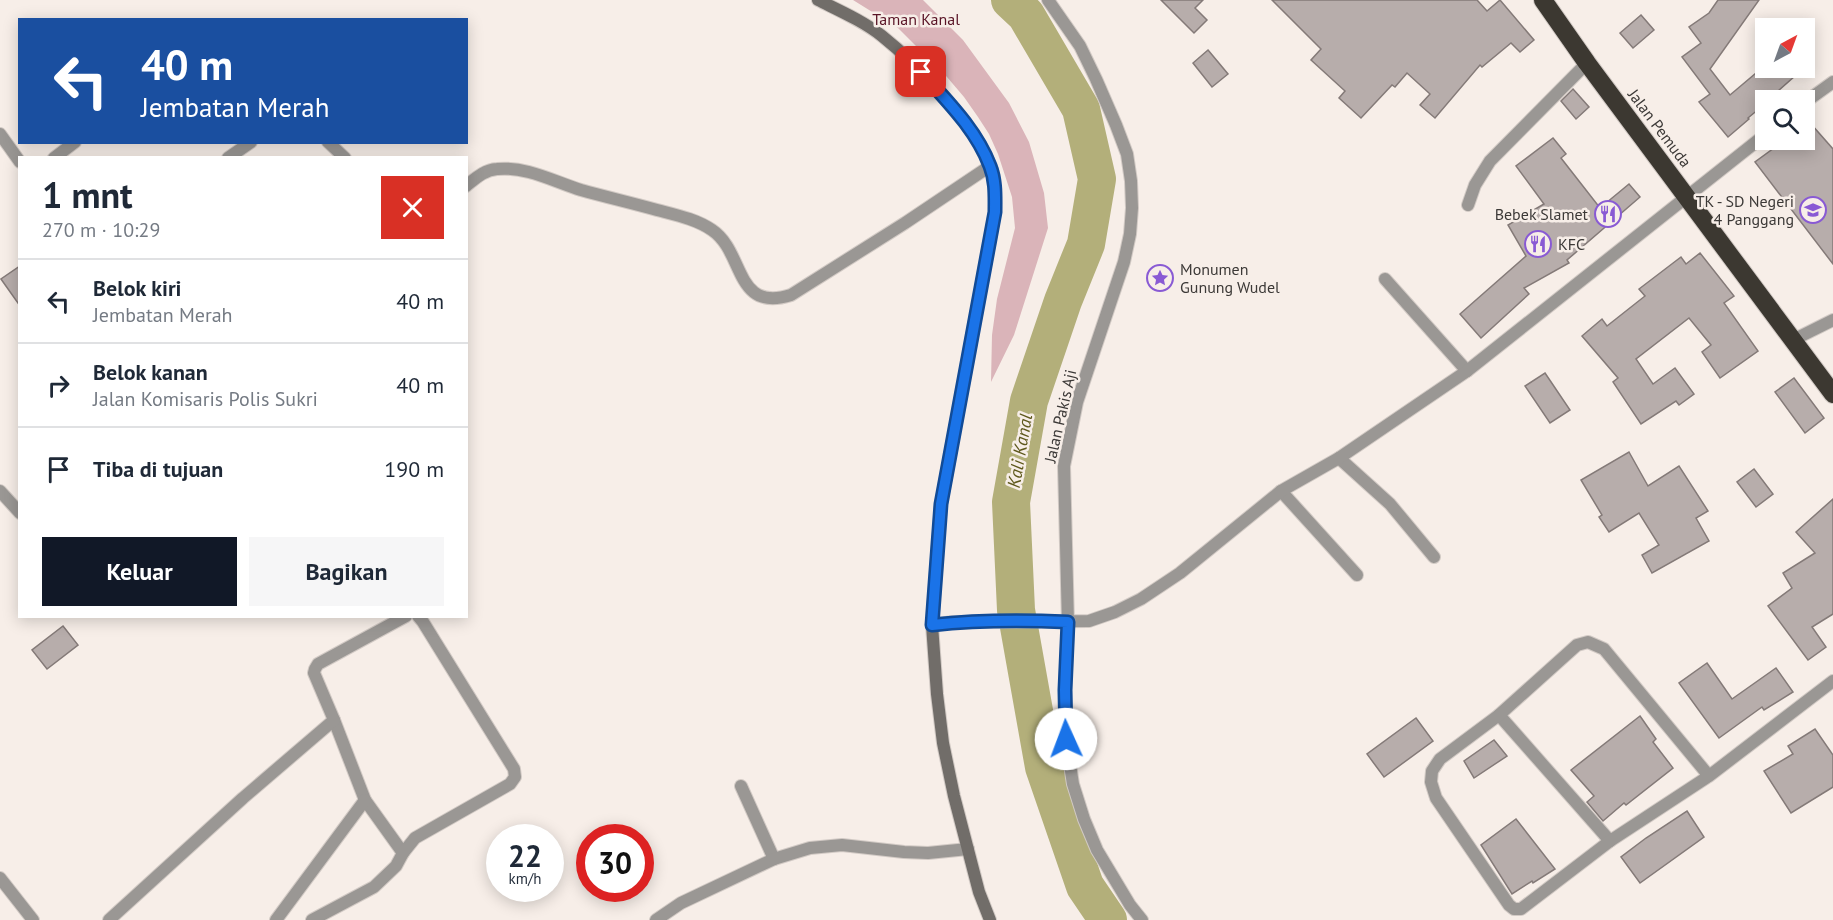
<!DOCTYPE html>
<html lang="id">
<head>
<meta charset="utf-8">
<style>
  body { margin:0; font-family:"PT Sans",sans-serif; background:#f6f6f7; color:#1f2937; height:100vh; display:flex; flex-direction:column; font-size:22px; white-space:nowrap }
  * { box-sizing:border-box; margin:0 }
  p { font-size:20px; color:#747a83 }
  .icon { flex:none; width:33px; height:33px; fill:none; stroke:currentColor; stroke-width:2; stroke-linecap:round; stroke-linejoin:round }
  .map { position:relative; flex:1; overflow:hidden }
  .panel { position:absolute; left:18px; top:156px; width:450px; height:462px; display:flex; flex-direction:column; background:#fff; border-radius:0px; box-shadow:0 3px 15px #0003 }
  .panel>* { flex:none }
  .banner { position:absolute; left:18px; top:18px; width:450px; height:126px; border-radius:0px; box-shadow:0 3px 15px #0003; background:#1a4fa0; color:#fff; overflow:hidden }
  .needle { width:39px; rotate:41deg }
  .tools { position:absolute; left:1755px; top:18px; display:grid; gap:12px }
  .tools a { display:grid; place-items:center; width:60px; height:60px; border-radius:0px; background:#fff; box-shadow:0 3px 15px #0003; font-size:30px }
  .speed { position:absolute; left:486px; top:824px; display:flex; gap:12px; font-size:30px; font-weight:700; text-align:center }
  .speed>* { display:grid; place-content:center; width:78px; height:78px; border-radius:50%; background:#fff; box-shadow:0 3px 15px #0003; line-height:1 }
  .speed small { font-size:15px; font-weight:400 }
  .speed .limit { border:9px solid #d22; background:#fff; color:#111 }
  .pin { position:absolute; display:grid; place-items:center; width:51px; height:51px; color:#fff; margin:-26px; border-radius:12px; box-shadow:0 3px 9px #0006 }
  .me { position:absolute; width:66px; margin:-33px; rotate:358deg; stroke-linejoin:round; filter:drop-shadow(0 0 4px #0008) }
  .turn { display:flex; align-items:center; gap:21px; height:126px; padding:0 24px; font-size:27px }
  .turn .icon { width:78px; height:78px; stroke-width:2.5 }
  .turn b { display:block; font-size:42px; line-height:51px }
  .round { display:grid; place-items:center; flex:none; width:63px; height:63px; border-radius:0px; background:#f6f6f7 }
  .headline { display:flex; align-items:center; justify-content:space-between; height:102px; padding:0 24px }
  h1 { font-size:36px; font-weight:600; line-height:45px }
  .cta { display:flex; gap:12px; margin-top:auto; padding:12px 24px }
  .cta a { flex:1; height:69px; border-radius:0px; background:#111827; color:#fff; font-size:24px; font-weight:600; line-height:69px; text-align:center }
  .cta a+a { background:#f6f6f7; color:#1f2937 }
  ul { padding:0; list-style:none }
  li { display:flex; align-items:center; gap:18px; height:84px; padding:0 24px; border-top:2px solid #e0e1e3 }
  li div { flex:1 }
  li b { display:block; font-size:22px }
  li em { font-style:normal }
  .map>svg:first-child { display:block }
</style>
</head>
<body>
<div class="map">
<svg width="1833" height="920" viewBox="0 0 1833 920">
  <rect width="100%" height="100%" fill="#f7eee8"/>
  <path fill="#dab4b9" d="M 853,0 L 923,0 L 963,40 L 1009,103 L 1029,142 L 1044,193 L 1048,228 L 1014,335 L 991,382 L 992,335 L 997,299 L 1015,228 L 1012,197 L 998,154 L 989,134 L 978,117 L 964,97 L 947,77 L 898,28 Z"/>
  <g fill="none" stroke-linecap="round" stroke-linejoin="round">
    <path stroke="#b3af7a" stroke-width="38" d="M 1010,0 L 1026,15 L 1081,109 L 1097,179 L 1086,244 L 1063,301 L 1029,401 L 1011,502 L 1016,610 L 1044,767 L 1085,886 L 1108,920"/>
  </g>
  <g fill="#b7adab" stroke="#847a78" stroke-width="1.5">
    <path d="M 1161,0 L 1203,0 L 1195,8 L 1207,20 L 1194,33 Z"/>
    <path d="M 1272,0 L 1477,0 L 1487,11 L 1500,0 L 1534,40 L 1520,52 L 1511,43 L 1482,67 L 1480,65 L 1435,118 L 1420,105 L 1430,94 L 1407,73 L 1395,87 L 1392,85 L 1361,118 L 1339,98 L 1345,91 L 1311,60 L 1321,49 Z"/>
    <path d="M 1718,0 L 1759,0 L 1710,69 L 1730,95 L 1762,68 L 1804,68 L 1768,100 L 1766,100 L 1766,103 L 1748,118 L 1749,119 L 1728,137 L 1699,102 L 1710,94 L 1682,57 L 1701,43 L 1689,27 L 1709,13 Z"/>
    <path d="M 1641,15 L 1654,30 L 1633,48 L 1620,33 Z"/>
    <path d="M 1208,50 L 1228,74 L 1212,87 L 1193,63 Z"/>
    <path d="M 1573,89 L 1589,107 L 1576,119 L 1561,101 Z"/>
    <path d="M 1804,116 L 1833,149 L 1833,264 L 1755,162 L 1785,140 L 1804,140 Z"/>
    <path d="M 1553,138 L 1566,154 L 1561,158 L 1600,208 L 1629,184 L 1640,197 L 1567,260 L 1569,263 L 1524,288 L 1529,294 L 1481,338 L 1460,314 L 1526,256 L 1508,225 L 1544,204 L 1516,166 Z"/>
    <path d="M 1700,253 L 1734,296 L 1724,303 L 1758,351 L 1720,378 L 1702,352 L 1711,345 L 1689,318 L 1636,359 L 1653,384 L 1675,368 L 1694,394 L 1679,405 L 1676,401 L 1641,424 L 1613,382 L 1618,378 L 1582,336 L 1602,319 L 1607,326 L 1645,296 L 1639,289 L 1681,257 L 1686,264 Z"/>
    <path d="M 20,266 L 20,306 L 1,279 Z"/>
    <path d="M 1545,373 L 1570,410 L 1550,423 L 1525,386 Z"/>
    <path d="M 1794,378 L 1824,418 L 1805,433 L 1775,392 Z"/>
    <path d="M 1629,452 L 1648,486 L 1679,466 L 1708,511 L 1696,518 L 1709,541 L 1652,573 L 1642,555 L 1659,545 L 1639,513 L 1609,532 L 1599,517 L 1602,515 L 1581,480 Z"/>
    <path d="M 1754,469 L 1773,494 L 1756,507 L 1737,482 Z"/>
    <path d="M 1833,499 L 1833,614 L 1812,627 L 1826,647 L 1808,660 L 1768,606 L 1792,588 L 1783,573 L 1815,553 L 1796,532 Z"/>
    <path d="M 63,626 L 78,645 L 47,669 L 32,650 Z"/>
    <path d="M 1707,663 L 1732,699 L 1776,668 L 1793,692 L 1764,710 L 1762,707 L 1719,738 L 1679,683 Z"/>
    <path d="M 1640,716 L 1656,739 L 1653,742 L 1673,768 L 1626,805 L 1624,803 L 1603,821 L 1587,802 L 1594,796 L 1571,770 Z"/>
    <path d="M 1416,718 L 1433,741 L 1384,777 L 1367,754 Z"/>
    <path d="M 1815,729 L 1833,755 L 1833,787 L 1791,813 L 1764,771 L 1793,754 L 1788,746 Z"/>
    <path d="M 1494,740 L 1507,756 L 1474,778 L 1464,761 Z"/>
    <path d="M 1687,811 L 1704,837 L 1640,883 L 1621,857 L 1646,838 Z"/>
    <path d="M 1516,819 L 1555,869 L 1533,883 L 1532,881 L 1512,894 L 1481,845 Z"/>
  </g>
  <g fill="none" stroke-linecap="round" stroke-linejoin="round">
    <defs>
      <g id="lane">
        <path d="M 328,142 L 345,158"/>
        <path d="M 466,186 C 476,178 484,170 497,169 C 526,166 555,182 581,190 C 606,197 632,203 657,210 C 676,215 696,219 712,230 C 745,252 734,313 791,295 L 905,223 L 990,166"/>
        <path d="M 1385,279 L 1467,371"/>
        <path d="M 334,720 L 365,800 L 403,853"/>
        <path d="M 741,786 L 774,859"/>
        <path d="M 109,920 L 243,798 L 334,720 L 314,673 L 315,669 L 318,664 L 406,616"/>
        <path d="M 276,920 L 365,800"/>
        <path d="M 312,920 L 374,887 L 396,866 L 403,853 L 415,838 L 510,784 L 515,777 L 514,769 L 423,622 L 418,616"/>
      </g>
      <g id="street">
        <path d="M 1048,0 L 1080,46 L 1096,79 L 1116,125 L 1127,154 L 1131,181 L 1132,208 L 1130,234 L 1124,262 L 1077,402 L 1064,466 L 1068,623 L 1065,690 L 1066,739 L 1073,784 L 1084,819 L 1097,850 L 1130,905 L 1142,920"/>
        <path d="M 1804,103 L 1833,82"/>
        <path d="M 0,134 L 20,162"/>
        <path d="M 54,158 L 75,142"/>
        <path d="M 228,158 L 251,142"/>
        <path d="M 1468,205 L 1475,185 L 1490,161 L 1587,63"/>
        <path d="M 1793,340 L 1833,320"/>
        <path d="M 1339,458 L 1390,504 L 1434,557"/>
        <path d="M 0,491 L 20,513"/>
        <path d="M 1281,491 L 1357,575"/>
        <path d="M 932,625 L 953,622 L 1089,621 L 1115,612 L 1141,599 L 1180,573 L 1281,491 L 1339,458 L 1467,371 L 1766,134"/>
        <path d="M 1499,715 L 1610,841"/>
        <path d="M 1709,776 L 1604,649 L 1588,642 L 1577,645 L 1499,715 L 1440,759 L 1432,771 L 1431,782 L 1436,798 L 1509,905 L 1514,909 L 1521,909 L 1610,841 L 1709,776 L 1833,681"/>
        <path d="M 0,878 L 33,920"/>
        <path d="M 656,920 L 681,903 L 774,859 L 810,848 L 842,845 L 904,852 L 928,853 L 968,849"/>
      </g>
      <path id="secondary" d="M 818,0 C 840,11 863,21 882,36 C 916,63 976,126 991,167 C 996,181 995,197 995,212 L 941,504 L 932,625 L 937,694 L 943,743 L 954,796 L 979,892 L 990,920"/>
      <path id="highway" d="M 1543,0 L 1587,63 L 1833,394"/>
    </defs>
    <use href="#lane" stroke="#d2cac5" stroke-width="14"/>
    <use href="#street" stroke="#d2cac5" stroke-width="14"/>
    <use href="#secondary" stroke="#d2cac5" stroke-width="14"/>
    <use href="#highway" stroke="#d2cac5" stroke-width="20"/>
    <use href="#lane" stroke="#9a9794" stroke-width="12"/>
    <use href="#street" stroke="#9a9794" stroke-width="12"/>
    <use href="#secondary" stroke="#716d69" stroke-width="12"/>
    <use href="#highway" stroke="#3c3831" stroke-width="18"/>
  </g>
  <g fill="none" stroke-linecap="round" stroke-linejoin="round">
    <defs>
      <path id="route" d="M 921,72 C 946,100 976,129 990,166 C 996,181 995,197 995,212 L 941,504 L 932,625 C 977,620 1024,620 1068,622 L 1065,690 L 1066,739"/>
    </defs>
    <use href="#route" stroke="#114b97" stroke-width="15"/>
    <use href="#route" stroke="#1a73e8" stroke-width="10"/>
  </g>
  <defs>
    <symbol id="school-ring" viewBox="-11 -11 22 22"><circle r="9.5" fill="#f7eee8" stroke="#895ad4" stroke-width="1.5"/><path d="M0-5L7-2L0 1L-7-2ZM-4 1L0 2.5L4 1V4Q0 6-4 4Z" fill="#895ad4"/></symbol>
    <symbol id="restaurant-ring" viewBox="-11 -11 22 22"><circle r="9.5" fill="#f7eee8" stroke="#895ad4" stroke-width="1.5"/><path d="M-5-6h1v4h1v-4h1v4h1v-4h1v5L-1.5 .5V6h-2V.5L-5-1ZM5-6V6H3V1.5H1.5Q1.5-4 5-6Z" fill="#895ad4"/></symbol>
    <symbol id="sight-ring" viewBox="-11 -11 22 22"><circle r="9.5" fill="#f7eee8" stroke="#895ad4" stroke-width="1.5"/><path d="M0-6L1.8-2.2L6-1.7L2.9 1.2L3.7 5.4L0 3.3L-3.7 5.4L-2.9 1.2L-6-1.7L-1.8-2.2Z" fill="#895ad4"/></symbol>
  </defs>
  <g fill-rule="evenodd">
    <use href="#school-ring" x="1798" y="195" width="30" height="30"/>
    <use href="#restaurant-ring" x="1593" y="199" width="30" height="30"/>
    <use href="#restaurant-ring" x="1523" y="229" width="30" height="30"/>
    <use href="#sight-ring" x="1145" y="263" width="30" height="30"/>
  </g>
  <g text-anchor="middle" stroke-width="5" stroke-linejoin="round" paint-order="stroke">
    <g font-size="16" fill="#591426" stroke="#f7eee8">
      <text x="916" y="25">Taman Kanal</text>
    </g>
    <g font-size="16" fill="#3c3937" stroke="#f7eee8">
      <text transform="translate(1660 128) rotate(53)" y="6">Jalan Pemuda</text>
      <text transform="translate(1060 416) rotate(-77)" y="6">Jalan Pakis Aji</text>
    </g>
    <g font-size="16" fill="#3c3937" stroke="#f7eee8" text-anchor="end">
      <text x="1794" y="207">TK - SD Negeri<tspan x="1794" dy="18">4 Panggang</tspan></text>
      <text x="1588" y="220">Bebek Slamet</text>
      <text x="1558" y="250" text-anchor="start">KFC</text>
      <text x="1180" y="275" text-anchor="start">Monumen<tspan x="1180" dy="18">Gunung Wudel</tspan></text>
    </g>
    <g font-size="18" font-style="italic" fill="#5e581c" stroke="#f7eee8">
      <text transform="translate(1020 451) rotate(-80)" y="6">Kali Kanal</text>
    </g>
  </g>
</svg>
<div class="tools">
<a><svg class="needle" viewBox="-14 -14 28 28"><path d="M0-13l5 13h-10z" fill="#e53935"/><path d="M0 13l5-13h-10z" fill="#747a83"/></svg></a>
<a><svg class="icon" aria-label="search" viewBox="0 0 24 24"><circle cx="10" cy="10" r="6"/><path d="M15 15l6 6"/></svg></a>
</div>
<div class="speed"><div>22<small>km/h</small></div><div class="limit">30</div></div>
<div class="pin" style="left:921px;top:72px;background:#d93025"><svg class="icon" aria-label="arrive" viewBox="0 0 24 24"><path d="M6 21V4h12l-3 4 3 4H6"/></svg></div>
<svg class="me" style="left:1066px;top:739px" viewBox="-20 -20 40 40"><circle r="19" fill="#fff"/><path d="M0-13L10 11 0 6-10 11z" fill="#1a73e8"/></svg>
<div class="banner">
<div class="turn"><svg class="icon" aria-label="left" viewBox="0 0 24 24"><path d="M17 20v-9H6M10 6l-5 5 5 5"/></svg><div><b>40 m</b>Jembatan Merah</div></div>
</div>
<section class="panel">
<div class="headline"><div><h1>1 mnt</h1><p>270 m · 10:29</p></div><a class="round" style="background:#d93025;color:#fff"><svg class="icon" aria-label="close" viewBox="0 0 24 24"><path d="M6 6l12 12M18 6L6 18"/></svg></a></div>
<ul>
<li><svg class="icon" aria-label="left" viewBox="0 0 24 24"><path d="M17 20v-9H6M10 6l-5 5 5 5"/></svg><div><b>Belok kiri</b><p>Jembatan Merah</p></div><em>40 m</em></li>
<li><svg class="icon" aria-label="right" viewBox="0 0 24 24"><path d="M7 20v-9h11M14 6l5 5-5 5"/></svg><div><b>Belok kanan</b><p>Jalan Komisaris Polis Sukri</p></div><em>40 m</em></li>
<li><svg class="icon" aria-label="arrive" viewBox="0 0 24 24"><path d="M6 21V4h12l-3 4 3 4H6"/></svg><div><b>Tiba di tujuan</b></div><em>190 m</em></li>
</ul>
<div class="cta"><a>Keluar</a><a>Bagikan</a></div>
</section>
</div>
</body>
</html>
